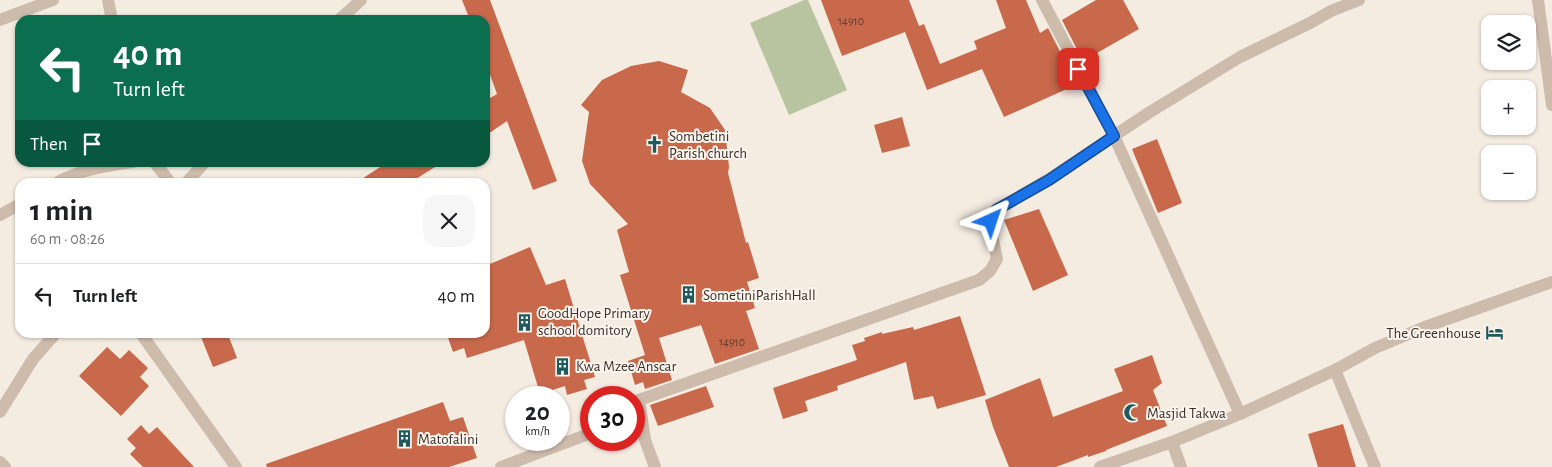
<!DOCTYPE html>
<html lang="en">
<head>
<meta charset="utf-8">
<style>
  body { margin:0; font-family:"Alegreya Sans",sans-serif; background:#f6f6f6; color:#202124; height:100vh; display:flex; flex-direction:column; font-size:19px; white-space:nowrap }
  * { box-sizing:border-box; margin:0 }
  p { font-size:16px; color:#757577 }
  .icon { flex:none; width:28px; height:28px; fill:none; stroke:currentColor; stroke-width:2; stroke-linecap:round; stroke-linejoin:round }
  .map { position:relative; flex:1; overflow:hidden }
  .details { position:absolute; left:15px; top:178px; width:475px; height:160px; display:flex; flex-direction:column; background:#fff; border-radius:15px; box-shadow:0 1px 4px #0004 }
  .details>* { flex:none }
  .hud { position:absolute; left:15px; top:15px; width:475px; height:152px; border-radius:15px; box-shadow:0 1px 4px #0004; background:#0b6e4f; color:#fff; overflow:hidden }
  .buttons { position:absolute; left:1481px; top:15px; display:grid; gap:10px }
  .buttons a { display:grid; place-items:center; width:55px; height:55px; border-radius:10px; background:#fff; box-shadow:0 1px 4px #0004; font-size:25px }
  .speed { position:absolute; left:505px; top:386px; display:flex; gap:10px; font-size:25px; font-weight:700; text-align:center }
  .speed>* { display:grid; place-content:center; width:65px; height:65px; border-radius:50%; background:#fff; box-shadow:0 1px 4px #0004; line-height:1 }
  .speed small { font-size:12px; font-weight:400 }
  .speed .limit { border:8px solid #d22; background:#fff; color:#111 }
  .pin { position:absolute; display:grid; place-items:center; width:42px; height:42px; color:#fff; margin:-21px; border-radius:10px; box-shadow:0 2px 8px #0006 }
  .me { position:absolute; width:55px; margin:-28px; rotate:42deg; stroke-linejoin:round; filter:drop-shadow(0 0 4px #0008) }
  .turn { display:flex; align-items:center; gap:18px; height:105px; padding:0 15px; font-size:22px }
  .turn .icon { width:65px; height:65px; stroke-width:2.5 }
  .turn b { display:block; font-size:35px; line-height:42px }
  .then { display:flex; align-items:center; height:48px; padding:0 15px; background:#0003; gap:10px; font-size:19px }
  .round { display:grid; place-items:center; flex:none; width:52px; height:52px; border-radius:15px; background:#f6f6f6 }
  .summary { display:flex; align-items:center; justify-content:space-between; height:85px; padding:0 15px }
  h1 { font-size:30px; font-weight:600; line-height:38px }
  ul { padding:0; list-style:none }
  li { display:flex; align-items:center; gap:15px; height:65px; padding:0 15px; border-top:1px solid #e0e0e0 }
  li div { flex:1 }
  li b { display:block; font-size:19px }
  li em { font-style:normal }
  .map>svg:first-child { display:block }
</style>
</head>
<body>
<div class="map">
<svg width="1552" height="467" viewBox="0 0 1552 467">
  <rect width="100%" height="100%" fill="#f4ebe1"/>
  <path fill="#b8c4a0" d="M 804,0 L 808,0 L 847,90 L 789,115 L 750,23 Z"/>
  <g fill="#c8694b">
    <path d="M 462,0 L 490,0 L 557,181 L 533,190 L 507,121 L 485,136 L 485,101 L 497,94 L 485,61 L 485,20 L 470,20 Z"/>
    <path d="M 821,0 L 909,0 L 919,26 L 924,24 L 940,64 L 977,49 L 974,41 L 1006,28 L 996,0 L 1026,0 L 1040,33 L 1048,28 L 1069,69 L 1062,73 L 1069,88 L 1004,117 L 982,69 L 927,90 L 905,32 L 842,56 Z"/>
    <path d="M 1096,0 L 1123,0 L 1139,29 L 1083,61 L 1062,20 Z"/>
    <path d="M 659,61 L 688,70 L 681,92 L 710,108 L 725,130 L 729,167 L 728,173 L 746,243 L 748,242 L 759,278 L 747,282 L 755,308 L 746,311 L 759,349 L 715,364 L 701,325 L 659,338 L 672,380 L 645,389 L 643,382 L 635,385 L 628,361 L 645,355 L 620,275 L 629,272 L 617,230 L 628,224 L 590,184 L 582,161 L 589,112 L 581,105 L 602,80 L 631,66 Z"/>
    <path d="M 902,117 L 910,146 L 882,153 L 874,125 Z"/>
    <path d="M 1157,139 L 1182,203 L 1158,213 L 1132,149 Z"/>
    <path d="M 388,162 L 443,162 L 411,182 L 357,182 Z"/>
    <path d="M 1039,209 L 1068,275 L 1033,291 L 1004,220 Z"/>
    <path d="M 530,247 L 546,285 L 565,279 L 595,377 L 584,380 L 587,389 L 567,395 L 565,386 L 540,394 L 524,340 L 467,358 L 464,348 L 453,352 L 446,332 L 485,332 L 485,266 Z"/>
    <path d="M 960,316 L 986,395 L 937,409 L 933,396 L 914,400 L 906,362 L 837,386 L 838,390 L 805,401 L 808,411 L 783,419 L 773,388 L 857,360 L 852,345 L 865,341 L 864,338 L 882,332 L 882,334 L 913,327 L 914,330 Z"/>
    <path d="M 199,332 L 227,332 L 237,358 L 213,367 Z"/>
    <path d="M 107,347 L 120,359 L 129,350 L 148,368 L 140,377 L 149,386 L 121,416 L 79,376 Z"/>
    <path d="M 1152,355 L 1162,383 L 1153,390 L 1167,426 L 1106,450 L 1106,451 L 1088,457 L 1088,455 L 1056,467 L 1009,467 L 993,427 L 985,400 L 1040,378 L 1053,417 L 1123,391 L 1114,369 Z"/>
    <path d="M 706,386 L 714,407 L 658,426 L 650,405 Z"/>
    <path d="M 443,402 L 450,421 L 463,417 L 477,458 L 449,467 L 267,467 L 266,464 Z"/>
    <path d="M 1343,424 L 1356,467 L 1318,467 L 1308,434 Z"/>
    <path d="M 141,425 L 149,434 L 157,427 L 194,467 L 143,467 L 130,454 L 136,448 L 127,439 Z"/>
  </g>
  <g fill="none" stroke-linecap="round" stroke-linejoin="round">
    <g stroke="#cdbbac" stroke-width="12">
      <path d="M 108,0 L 112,20"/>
      <path d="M 1042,0 L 1114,136 L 1240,414"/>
      <path d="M 1538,0 L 1552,105"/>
      <path d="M 0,20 L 53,0"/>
      <path d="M 339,20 L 361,0"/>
      <path d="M 154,162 L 170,182"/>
      <path d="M 58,182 C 82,169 106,166 133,162"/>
      <path d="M 187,182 L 205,162"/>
      <path d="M 0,215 L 20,204"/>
      <path d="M 140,332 L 236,467"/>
      <path d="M 1335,370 L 1375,467"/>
      <path d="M 639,400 L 645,440 L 655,467"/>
      <path d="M 634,408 L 639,400 L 979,280 L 990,271 L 997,259 L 991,230 L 991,221 L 996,210 L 1049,179 L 1150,112 L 1240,57 L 1310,23 L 1331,11 L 1359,0"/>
      <path d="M 0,412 L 33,359 L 57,332"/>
      <path d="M 1172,442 L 1181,467"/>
      <path d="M 0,462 L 5,467"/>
      <path d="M 501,467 L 591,433"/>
      <path d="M 1100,467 L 1172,442 L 1240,414 L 1335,370 L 1375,348 L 1425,327 L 1552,282"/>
    </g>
  </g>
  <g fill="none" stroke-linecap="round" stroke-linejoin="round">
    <defs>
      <path id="route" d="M 991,221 L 996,210 L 1049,180 L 1114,136 L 1078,69"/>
    </defs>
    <use href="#route" stroke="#114b97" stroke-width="12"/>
    <use href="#route" stroke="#1a73e8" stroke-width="9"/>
  </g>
  <defs>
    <symbol id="church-bare" viewBox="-9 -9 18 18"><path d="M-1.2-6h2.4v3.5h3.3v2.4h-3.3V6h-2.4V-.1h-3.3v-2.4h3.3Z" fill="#1f5a5e" stroke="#fbf5ee" stroke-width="2.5" paint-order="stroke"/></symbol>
    <symbol id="building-bare" viewBox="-9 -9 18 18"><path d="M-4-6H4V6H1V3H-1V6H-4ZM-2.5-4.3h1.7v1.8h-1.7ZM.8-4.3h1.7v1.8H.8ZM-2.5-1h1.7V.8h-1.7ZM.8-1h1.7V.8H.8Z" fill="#1f5a5e" stroke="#fbf5ee" stroke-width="2.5" paint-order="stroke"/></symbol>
    <symbol id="hotel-bare" viewBox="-9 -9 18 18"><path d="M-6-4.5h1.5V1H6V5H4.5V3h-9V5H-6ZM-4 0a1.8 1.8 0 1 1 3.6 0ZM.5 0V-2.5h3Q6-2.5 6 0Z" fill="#1f5a5e" stroke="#fbf5ee" stroke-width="2.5" paint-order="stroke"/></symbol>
    <symbol id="mosque-bare" viewBox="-9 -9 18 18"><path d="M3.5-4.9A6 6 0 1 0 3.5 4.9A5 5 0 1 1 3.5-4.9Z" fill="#1f5a5e" stroke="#fbf5ee" stroke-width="2.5" paint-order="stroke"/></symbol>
  </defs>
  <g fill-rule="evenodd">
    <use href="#church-bare" x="642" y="132" width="25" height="25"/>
    <use href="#building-bare" x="676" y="282" width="25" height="25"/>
    <use href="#building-bare" x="512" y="310" width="25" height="25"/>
    <use href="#hotel-bare" x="1482" y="320" width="25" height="25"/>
    <use href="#building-bare" x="550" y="354" width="25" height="25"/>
    <use href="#mosque-bare" x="1120" y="400" width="25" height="25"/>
    <use href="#building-bare" x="392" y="426" width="25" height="25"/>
  </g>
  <g text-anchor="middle" stroke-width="4" stroke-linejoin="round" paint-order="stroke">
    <g font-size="12" fill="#5e3e33">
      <text x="851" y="25">14910</text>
      <text x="732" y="346">14910</text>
    </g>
    <g font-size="15" fill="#3b302b" stroke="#fbf5ee" text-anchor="start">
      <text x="669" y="141">Sombetini<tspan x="669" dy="17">Parish church</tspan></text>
      <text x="703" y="300">SometiniParishHall</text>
      <text x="538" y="318">GoodHope Primary<tspan x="538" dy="17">school domitory</tspan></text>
      <text x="1481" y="338" text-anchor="end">The Greenhouse</text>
      <text x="576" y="371">Kwa Mzee Anscar</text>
      <text x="1147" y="418">Masjid Takwa</text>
      <text x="418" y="444">Matofalini</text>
    </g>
  </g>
</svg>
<div class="buttons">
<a><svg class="icon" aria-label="layers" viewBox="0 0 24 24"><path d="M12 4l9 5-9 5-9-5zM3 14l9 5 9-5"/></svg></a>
<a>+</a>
<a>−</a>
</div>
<div class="speed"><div>20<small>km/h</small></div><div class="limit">30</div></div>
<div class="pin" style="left:1078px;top:69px;background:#d93025"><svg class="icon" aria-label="arrive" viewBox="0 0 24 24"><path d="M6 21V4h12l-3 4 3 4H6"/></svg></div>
<svg class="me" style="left:991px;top:221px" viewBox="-20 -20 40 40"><path d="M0-17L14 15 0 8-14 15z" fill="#1a73e8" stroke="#fff" stroke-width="4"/></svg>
<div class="hud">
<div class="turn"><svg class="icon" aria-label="left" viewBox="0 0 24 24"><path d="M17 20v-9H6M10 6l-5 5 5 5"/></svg><div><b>40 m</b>Turn left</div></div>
<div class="then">Then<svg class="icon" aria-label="arrive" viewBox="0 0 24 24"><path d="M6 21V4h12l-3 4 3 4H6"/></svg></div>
</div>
<section class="details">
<div class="summary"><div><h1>1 min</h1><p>60 m · 08:26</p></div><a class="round"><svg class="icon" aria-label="close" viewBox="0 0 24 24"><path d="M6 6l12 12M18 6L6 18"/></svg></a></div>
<ul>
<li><svg class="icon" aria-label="left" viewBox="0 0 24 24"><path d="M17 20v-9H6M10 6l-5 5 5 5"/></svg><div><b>Turn left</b></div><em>40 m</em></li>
</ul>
</section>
</div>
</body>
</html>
